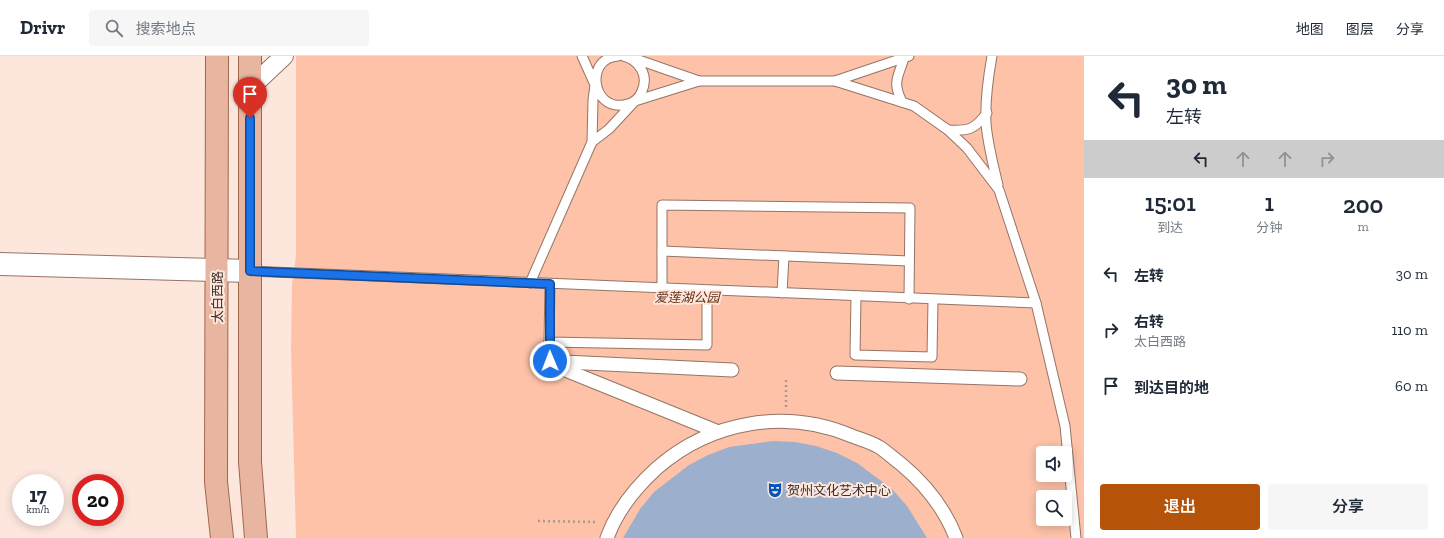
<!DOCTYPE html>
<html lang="zh">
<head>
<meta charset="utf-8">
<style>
  body { margin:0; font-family:"Zilla Slab","Noto Sans SC",serif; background:#f6f6f7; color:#1f2937; height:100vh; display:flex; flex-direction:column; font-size:15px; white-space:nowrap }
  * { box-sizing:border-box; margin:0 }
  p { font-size:13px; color:#747a83 }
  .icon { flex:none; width:22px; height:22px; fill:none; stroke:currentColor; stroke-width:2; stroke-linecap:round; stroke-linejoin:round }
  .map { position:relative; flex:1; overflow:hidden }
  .details { display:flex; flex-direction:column; background:#fff; width:360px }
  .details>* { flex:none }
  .top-card { background:#fff; color:#1f2937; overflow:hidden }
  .buttons { position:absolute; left:1036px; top:390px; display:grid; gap:8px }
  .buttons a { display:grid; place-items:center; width:36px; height:36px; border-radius:4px; background:#fff; box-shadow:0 2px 10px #0003; font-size:20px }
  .speed { position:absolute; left:12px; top:418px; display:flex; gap:8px; font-size:20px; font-weight:700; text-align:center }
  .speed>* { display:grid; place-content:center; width:52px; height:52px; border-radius:50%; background:#fff; box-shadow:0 2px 10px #0003; line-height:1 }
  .speed small { font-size:10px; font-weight:400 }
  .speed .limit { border:6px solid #d22; background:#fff; color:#111 }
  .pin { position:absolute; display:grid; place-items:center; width:34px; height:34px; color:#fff; margin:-41px -17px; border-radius:50% 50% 50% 0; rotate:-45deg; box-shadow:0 0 4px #0007 }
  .pin .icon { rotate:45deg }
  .me { position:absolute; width:44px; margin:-22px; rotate:359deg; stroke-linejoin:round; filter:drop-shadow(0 0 3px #0008) }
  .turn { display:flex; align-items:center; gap:14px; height:84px; padding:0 16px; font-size:18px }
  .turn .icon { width:52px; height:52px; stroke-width:2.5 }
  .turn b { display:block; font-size:28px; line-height:34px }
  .lanes { display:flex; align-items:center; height:38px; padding:0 16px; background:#0003; justify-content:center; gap:20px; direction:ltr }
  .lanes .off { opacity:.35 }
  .eta { display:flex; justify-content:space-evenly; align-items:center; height:68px; text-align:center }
  .eta b { font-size:24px; font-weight:600; line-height:28px }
  .primary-button { display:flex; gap:8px; margin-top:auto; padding:8px 16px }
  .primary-button a { flex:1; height:46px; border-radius:4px; background:#b45309; color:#fff; font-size:16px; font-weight:600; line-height:46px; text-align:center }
  .primary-button a+a { background:#f6f6f7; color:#1f2937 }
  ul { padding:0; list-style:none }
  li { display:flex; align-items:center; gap:12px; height:56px; padding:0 16px }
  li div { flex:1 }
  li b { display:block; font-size:15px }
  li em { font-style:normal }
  header { display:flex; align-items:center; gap:24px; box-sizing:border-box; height:56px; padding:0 20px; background:#fff; border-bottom:1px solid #e0e1e3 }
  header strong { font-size:19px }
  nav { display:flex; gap:22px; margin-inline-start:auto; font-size:14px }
  .search { width:280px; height:36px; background:#f6f6f7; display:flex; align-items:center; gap:10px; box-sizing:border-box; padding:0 14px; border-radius:4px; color:#747a83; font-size:15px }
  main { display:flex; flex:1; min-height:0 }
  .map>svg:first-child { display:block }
</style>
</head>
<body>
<header>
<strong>Drivr</strong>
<div class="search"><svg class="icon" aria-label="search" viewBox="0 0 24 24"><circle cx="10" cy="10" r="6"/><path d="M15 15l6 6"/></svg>搜索地点</div>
<nav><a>地图</a><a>图层</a><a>分享</a></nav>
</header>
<main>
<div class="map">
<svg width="1084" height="482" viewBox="0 0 1084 482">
  <rect width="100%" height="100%" fill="#fde7dd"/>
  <path fill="#fdc2a8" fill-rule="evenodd" d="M 296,0 L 1084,0 L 1084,482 L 296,482 L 291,293 L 292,230 L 296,200 ZM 1043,397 L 1065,397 L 1065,419 L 1043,419 ZM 1043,441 L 1065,441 L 1065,463 L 1043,463 Z"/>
  <path fill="#9cafcc" d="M 773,385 L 795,386 L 816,390 L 837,397 L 857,407 L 892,433 L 907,450 L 927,482 L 623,482 L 640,453 L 654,436 L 689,409 L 708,399 L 729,391 Z"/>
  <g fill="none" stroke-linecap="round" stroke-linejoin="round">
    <defs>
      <g id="service">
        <path d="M 618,0 C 585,2 591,54 624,49 C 632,48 639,43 642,35 C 649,19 639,4 623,0"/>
        <path d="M 992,0 C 988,22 985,46 986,68 C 988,89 993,109 998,129"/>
        <path d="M 633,2 L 699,25"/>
        <path d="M 835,25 L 914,50 L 948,74 L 967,92 L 999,134 L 1036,247 L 1065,370 L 1076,482"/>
        <path d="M 902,46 C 892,25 898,22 904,2"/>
        <path d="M 948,74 C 969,75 974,74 987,57"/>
        <path d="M 592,86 L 609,73 L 635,45 L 699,25 L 835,25 L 909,0"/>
        <path d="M 662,195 L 909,205"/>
        <path d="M 250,215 L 1036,247"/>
        <path d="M 530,227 L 592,86 L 593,44 L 595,29 L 582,0"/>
        <path d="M 550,228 L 549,286 L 707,289 L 707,235"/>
        <path d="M 662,233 L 662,149 L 910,152 L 909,243"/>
        <path d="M 782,237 L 784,200"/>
        <path d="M 856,240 L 855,299 L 932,301 L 933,244"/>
        <path d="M 549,286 L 549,305"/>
      </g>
      <g id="pedestrian">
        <path d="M 543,305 L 732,314"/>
        <path d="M 553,309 L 716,375"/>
        <path d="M 837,317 L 1020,323"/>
        <path d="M 607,482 C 617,454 636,431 657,412 C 711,365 786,352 852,380 C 860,383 871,386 879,391 C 887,396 894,403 901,408 C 925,428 945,453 956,482"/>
      </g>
      <path id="minor" d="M 250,32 L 284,0"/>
      <path id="tertiary" d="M 0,208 L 250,215"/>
      <g id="primary">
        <path d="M 217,0 L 216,426 L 222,482"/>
        <path d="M 250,0 L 250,406 L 256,482"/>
      </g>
    </defs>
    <use href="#service" stroke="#957465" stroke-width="11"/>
    <use href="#pedestrian" stroke="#957465" stroke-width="15"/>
    <use href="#minor" stroke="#957465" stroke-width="20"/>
    <use href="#tertiary" stroke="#957465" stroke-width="24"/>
    <use href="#primary" stroke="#a1674d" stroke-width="24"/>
    <g stroke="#ac9991" stroke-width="2.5" stroke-dasharray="2 3" stroke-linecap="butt">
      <path d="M 786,324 L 786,351"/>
      <path d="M 538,465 L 596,466"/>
    </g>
    <use href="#service" stroke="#fff" stroke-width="9"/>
    <use href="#pedestrian" stroke="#fff" stroke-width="13"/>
    <use href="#minor" stroke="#fff" stroke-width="18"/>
    <use href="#tertiary" stroke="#fff" stroke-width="22"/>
    <use href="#primary" stroke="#e8b6a0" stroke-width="22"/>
  </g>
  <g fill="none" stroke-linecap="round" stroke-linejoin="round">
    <defs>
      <path id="route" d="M 250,62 L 250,215 L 550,228 L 550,305"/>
    </defs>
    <use href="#route" stroke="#114b97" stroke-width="10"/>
    <use href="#route" stroke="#1a73e8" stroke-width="7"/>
  </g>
  <defs>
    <symbol id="theatre-bare" viewBox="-9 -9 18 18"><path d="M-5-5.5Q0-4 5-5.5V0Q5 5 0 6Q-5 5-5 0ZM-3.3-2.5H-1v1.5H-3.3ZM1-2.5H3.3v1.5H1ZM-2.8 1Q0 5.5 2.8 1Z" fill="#0553bc" stroke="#fde7dd" stroke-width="2.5" paint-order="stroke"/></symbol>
  </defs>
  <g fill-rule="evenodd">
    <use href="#theatre-bare" x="764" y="423" width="22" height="22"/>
  </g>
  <g text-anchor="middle" stroke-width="4" stroke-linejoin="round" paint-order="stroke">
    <g font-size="13" fill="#3c2e28" stroke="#fde7dd">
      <text transform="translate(217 241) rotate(-90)" y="5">太白西路</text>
    </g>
    <g font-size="13" font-style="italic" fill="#673117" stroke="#fde7dd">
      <text x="687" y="246">爱莲湖公园</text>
    </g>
    <g font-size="13" fill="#3c2e28" stroke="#fde7dd" text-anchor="start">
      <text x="787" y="439">贺州文化艺术中心</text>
    </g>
  </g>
</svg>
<div class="buttons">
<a><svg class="icon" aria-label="sound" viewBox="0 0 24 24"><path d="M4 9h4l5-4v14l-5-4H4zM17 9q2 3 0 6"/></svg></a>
<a><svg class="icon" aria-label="search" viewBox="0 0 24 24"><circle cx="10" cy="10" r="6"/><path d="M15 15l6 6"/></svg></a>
</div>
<div class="speed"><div>17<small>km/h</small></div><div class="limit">20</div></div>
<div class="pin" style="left:250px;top:62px;background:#d93025"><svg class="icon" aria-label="arrive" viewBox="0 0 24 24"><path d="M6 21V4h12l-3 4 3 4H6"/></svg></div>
<svg class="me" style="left:550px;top:305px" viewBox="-20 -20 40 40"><circle r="17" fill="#1a73e8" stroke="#fff" stroke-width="3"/><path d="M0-11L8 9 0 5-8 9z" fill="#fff"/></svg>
</div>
<section class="details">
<div class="top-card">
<div class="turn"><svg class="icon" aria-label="left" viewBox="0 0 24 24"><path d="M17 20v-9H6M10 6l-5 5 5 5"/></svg><div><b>30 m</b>左转</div></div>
<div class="lanes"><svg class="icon" aria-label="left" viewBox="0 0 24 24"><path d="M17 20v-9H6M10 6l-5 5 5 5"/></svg><svg class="icon off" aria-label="ahead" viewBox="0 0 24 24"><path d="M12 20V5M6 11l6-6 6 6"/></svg><svg class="icon off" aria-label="ahead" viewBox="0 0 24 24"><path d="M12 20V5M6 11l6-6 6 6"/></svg><svg class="icon off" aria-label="right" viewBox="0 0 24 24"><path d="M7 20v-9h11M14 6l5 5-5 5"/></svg></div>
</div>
<div class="eta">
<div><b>15:01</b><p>到达</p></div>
<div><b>1</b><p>分钟</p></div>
<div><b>200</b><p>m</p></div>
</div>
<ul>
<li><svg class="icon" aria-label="left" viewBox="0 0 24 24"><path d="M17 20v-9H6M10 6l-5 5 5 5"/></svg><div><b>左转</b></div><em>30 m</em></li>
<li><svg class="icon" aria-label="right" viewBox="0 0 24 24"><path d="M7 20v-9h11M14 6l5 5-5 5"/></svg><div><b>右转</b><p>太白西路</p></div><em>110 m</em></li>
<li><svg class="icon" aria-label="arrive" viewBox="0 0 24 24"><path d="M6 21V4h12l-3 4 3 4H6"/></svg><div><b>到达目的地</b></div><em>60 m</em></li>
</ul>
<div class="primary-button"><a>退出</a><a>分享</a></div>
</section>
</main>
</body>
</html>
